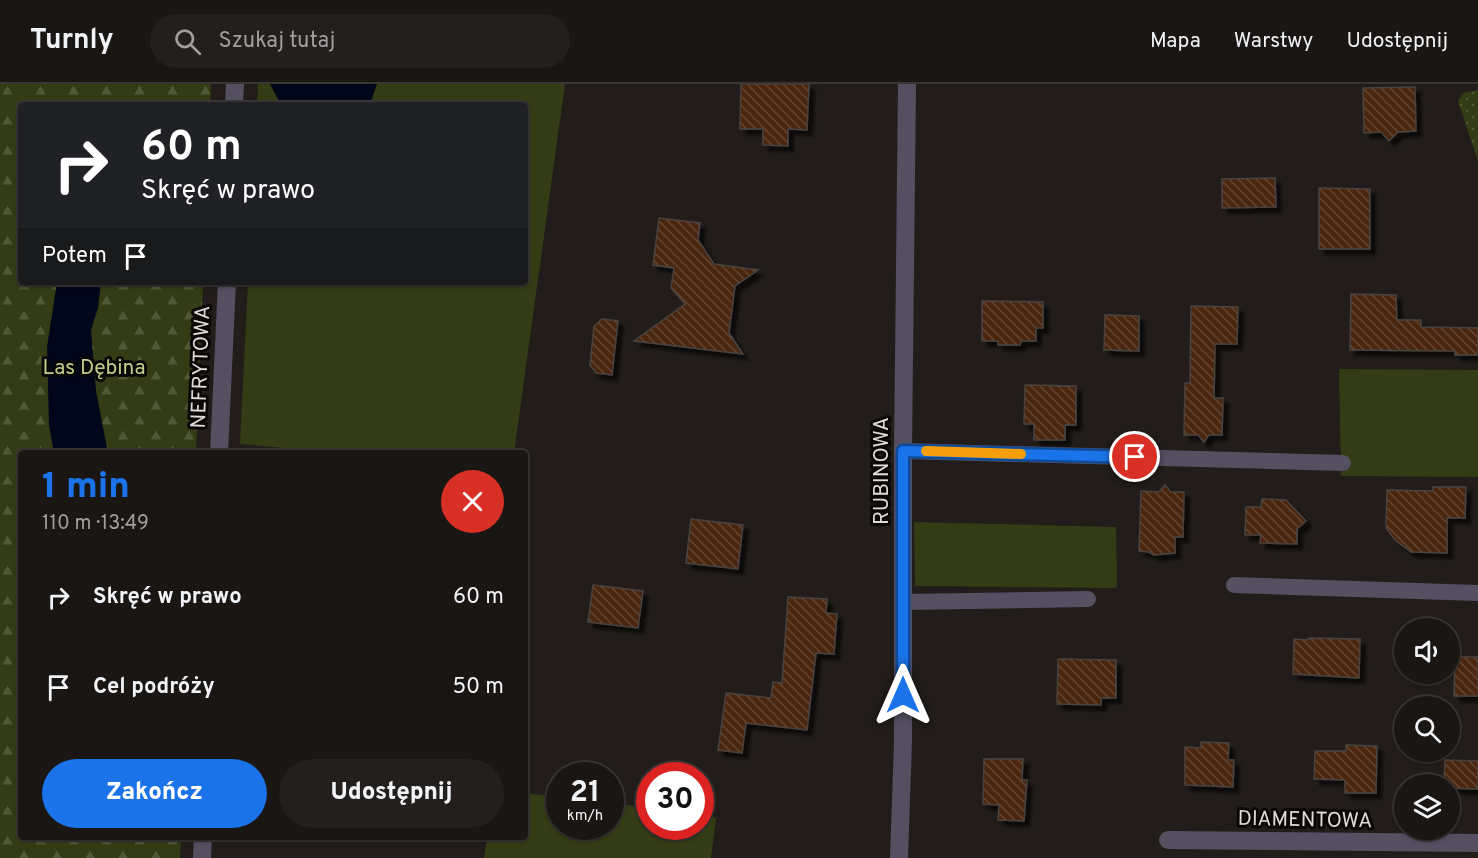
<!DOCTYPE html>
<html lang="pl">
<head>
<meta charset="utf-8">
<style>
  body { margin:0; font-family:Overpass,sans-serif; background:#231f1d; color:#f1f3f6; height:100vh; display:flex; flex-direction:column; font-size:22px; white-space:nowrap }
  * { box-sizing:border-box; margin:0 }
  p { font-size:20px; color:#9f9fa0 }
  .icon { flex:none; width:33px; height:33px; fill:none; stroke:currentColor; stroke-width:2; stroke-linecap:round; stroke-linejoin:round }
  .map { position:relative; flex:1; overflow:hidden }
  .sheet { position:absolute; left:18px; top:366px; width:510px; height:390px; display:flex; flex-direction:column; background:#1a1614; border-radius:6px; box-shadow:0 2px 4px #0004,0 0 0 2px #383534 }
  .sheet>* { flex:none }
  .top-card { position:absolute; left:18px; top:18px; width:510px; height:183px; border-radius:6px; box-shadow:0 2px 4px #0004,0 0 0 2px #383534; background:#202124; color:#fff; overflow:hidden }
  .buttons { position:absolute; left:1394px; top:534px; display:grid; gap:12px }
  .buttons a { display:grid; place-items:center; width:66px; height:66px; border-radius:50%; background:#1a1614; box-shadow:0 2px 4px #0004,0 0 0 2px #383534; font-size:30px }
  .speed { position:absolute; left:546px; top:678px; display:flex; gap:12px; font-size:30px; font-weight:700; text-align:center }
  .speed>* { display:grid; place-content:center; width:78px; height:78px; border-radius:50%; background:#1a1614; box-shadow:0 2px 4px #0004,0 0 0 2px #383534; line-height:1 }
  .speed small { font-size:15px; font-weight:400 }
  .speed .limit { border:9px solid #d22; background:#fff; color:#111 }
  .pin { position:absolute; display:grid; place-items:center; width:51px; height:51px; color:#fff; margin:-26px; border:3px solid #fff; border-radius:50%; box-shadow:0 2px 6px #0007 }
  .me { position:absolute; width:66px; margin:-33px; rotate:0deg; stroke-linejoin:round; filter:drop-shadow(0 0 4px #0008) }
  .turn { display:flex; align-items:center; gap:21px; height:126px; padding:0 24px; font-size:27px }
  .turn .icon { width:78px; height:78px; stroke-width:2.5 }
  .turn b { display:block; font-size:42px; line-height:51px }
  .then { display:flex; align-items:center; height:57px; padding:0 24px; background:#0003; gap:12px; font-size:22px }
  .round { display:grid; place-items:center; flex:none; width:63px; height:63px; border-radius:32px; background:#231f1d }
  .head { display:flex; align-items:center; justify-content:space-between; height:102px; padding:0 24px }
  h1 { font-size:36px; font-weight:800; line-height:45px; color:#1a73e8 }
  .primary-button { display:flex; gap:12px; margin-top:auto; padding:12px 24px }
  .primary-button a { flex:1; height:69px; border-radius:36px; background:#1a73e8; color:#fff; font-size:24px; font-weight:800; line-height:69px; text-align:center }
  .primary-button a+a { background:#231f1d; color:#f1f3f6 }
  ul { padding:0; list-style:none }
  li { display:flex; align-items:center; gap:18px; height:90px; padding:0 24px }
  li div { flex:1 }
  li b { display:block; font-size:22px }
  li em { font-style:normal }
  header { display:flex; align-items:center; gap:36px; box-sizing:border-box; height:84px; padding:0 30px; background:#1a1614; border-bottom:2px solid #383534 }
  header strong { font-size:28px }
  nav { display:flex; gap:33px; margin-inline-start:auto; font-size:21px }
  .search { width:420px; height:54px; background:#231f1d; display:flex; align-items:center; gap:15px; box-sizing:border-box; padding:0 21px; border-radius:33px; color:#9f9fa0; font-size:22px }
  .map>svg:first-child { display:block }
</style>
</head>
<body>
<header>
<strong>Turnly</strong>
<div class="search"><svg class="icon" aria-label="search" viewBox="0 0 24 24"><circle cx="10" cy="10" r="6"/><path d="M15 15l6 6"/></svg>Szukaj tutaj</div>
<nav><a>Mapa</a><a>Warstwy</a><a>Udostępnij</a></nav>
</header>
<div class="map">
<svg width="1478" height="774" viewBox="0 0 1478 774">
  <defs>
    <pattern id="grass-dots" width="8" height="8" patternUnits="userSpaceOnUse" patternTransform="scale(1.5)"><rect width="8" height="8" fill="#333c14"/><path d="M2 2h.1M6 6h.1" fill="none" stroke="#505836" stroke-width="1.8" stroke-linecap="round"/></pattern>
    <pattern id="forest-firs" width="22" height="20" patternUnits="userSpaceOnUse" patternTransform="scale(1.5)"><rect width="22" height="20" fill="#333c14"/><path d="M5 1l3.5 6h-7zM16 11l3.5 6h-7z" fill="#505836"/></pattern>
    <pattern id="building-back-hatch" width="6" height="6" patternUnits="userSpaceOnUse" patternTransform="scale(1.5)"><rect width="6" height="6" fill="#4a2610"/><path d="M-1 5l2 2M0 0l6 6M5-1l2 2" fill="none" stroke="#644532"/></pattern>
    <filter id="shadow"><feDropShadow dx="5.5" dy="5.5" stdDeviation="1.5" flood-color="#0009"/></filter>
  </defs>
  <rect width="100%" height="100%" fill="#221d1a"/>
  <path fill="url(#grass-dots)" d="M 1478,6 L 1478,77 L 1458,17 L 1463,9 Z"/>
  <path fill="url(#forest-firs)" d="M 0,0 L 211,0 L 210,21 L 21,21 L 21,198 L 203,198 L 196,369 L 21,369 L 21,753 L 181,753 L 180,774 L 0,774 Z"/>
  <g fill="#333c14">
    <path d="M 258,0 L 565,0 L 514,369 L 337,369 L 240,360 L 248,198 L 525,198 L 525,21 L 257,21 Z"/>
    <path d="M 1339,285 L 1478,286 L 1478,393 L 1341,392 Z"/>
    <path d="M 914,438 L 1116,443 L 1117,504 L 915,502 Z"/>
    <path d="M 525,709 L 559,713 L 560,742 L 610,742 L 611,719 L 649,724 L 650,742 L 700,742 L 701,731 L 716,734 L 711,774 L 484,774 L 487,753 L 525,753 Z"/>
  </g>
  <g fill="#00071a">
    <path d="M 270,0 L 377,0 L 370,21 L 281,21 Z"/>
    <path d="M 57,198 L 101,198 L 98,224 L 91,246 L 96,307 L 108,369 L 54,369 L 49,342 L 47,263 Z"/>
  </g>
  <g fill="url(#building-back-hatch)" stroke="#484340" stroke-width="1.5" filter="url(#shadow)">
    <path d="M 741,0 L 809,0 L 807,46 L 788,45 L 788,62 L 763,61 L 763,45 L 740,45 Z"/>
    <path d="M 1415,3 L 1416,47 L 1398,48 L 1389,57 L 1381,48 L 1364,49 L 1363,4 Z"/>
    <path d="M 1275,94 L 1276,123 L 1222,124 L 1222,95 Z"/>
    <path d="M 1319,104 L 1370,105 L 1370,165 L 1319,165 Z"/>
    <path d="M 659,134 L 700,139 L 698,156 L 714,180 L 758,186 L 735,202 L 729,249 L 743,270 L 634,257 L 685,220 L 671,204 L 674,184 L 653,181 Z"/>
    <path d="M 1351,210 L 1396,211 L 1397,236 L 1421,236 L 1421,243 L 1478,244 L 1478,271 L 1455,271 L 1455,267 L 1350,266 Z"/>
    <path d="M 982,217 L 1043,218 L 1043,244 L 1036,244 L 1036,257 L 1021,257 L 1020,261 L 998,261 L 998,257 L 982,257 Z"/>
    <path d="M 1191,222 L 1238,223 L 1237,260 L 1215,260 L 1214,314 L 1223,314 L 1222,351 L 1209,351 L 1204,358 L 1198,351 L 1184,351 L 1185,299 L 1190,299 Z"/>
    <path d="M 1105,231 L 1139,232 L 1139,267 L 1104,266 Z"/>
    <path d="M 602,235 L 618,237 L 612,291 L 596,289 L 590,281 L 594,242 Z"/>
    <path d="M 1025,301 L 1076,302 L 1076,341 L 1065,341 L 1065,356 L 1034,356 L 1034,340 L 1024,340 Z"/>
    <path d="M 1165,401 L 1171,408 L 1184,408 L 1183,453 L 1175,453 L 1175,469 L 1154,471 L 1149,468 L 1139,467 L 1141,407 L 1159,408 Z"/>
    <path d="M 1433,403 L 1466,403 L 1465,434 L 1447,434 L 1447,469 L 1411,468 L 1395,456 L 1386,444 L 1387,406 L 1433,407 Z"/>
    <path d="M 1262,415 L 1286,416 L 1306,437 L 1297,445 L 1297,460 L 1260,459 L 1261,451 L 1245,451 L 1246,423 L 1261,423 Z"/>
    <path d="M 691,435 L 743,441 L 738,485 L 686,479 Z"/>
    <path d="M 593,501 L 643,507 L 638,544 L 588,538 Z"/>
    <path d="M 788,513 L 827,515 L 826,529 L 837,530 L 834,570 L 816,569 L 807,646 L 746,639 L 742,669 L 718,666 L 726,609 L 771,614 L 773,598 L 782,599 Z"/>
    <path d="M 1309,554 L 1360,555 L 1359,594 L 1293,590 L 1294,555 L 1308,556 Z"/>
    <path d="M 1455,573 L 1478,573 L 1478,612 L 1454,612 Z"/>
    <path d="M 1058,575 L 1116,576 L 1116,614 L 1101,614 L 1101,621 L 1057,620 Z"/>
    <path d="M 1201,658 L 1229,659 L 1228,676 L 1234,676 L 1233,703 L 1185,701 L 1185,663 L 1201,664 Z"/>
    <path d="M 1346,661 L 1377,662 L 1376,709 L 1345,709 L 1345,696 L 1314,695 L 1315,667 L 1346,667 Z"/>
    <path d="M 984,675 L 1023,675 L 1022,696 L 1027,696 L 1024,737 L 998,736 L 999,721 L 983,720 Z"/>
    <path d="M 1445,676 L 1478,677 L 1478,705 L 1449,704 L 1449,700 L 1444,700 Z"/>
  </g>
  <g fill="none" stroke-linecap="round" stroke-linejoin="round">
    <g stroke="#544f61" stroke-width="16">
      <path d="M 903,367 L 1343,379"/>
      <path d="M 1234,501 L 1478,509"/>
      <path d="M 903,518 L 1088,515"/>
    </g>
    <g stroke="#544f61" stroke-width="18">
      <path d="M 234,21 L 235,0"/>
      <path d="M 219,369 L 227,198"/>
      <path d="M 1168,756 L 1478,759"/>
      <path d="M 202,774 L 203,753"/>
      <path d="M 899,774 L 903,658 L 903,367 L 907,0"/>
    </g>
  </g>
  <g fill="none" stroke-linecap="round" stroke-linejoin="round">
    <defs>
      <path id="route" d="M 903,611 L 903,367 L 1135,373"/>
    </defs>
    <use href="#route" stroke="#114b97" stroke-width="15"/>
    <use href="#route" stroke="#1a73e8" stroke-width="10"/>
    <path stroke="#f59e0b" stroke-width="10" d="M 926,367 L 1021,370"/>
  </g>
  <g text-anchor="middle" stroke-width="6" stroke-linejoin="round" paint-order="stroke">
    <g font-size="21" fill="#bed08b" stroke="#0a0807">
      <text x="94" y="290">Las Dębina</text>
    </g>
    <g font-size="21" fill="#dedbd9" stroke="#0a0807">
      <text transform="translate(200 283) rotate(-88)" y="7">NEFRYTOWA</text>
      <text transform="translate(881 387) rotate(-90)" y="7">RUBINOWA</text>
      <text transform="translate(1305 735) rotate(1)" y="7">DIAMENTOWA</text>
    </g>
  </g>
</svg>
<div class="buttons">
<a><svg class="icon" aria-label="sound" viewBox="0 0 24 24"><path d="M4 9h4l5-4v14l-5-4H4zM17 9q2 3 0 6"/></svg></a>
<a><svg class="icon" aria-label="search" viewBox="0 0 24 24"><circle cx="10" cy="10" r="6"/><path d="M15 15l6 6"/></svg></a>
<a><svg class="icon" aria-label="layers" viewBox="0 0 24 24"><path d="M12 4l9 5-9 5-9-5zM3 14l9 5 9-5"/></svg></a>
</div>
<div class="speed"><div>21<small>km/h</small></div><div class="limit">30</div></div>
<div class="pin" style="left:1135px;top:373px;background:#d93025"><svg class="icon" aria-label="arrive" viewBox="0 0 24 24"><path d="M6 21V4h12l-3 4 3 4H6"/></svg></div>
<svg class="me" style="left:903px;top:611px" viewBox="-20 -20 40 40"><path d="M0-17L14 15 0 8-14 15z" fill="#1a73e8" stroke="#fff" stroke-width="4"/></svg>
<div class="top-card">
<div class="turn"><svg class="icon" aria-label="right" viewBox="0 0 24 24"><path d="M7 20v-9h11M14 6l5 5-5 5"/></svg><div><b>60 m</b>Skręć w prawo</div></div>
<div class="then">Potem<svg class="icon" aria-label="arrive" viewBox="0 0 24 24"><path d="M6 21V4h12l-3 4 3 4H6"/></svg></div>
</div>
<section class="sheet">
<div class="head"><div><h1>1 min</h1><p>110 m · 13:49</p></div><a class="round" style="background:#d93025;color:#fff"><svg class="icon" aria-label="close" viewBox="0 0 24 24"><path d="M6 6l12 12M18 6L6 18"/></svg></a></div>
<ul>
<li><svg class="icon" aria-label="right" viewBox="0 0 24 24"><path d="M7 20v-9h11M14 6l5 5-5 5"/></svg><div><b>Skręć w prawo</b></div><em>60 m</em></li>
<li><svg class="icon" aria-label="arrive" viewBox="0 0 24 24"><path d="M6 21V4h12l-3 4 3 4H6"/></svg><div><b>Cel podróży</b></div><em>50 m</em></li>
</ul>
<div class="primary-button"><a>Zakończ</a><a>Udostępnij</a></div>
</section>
</div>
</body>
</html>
